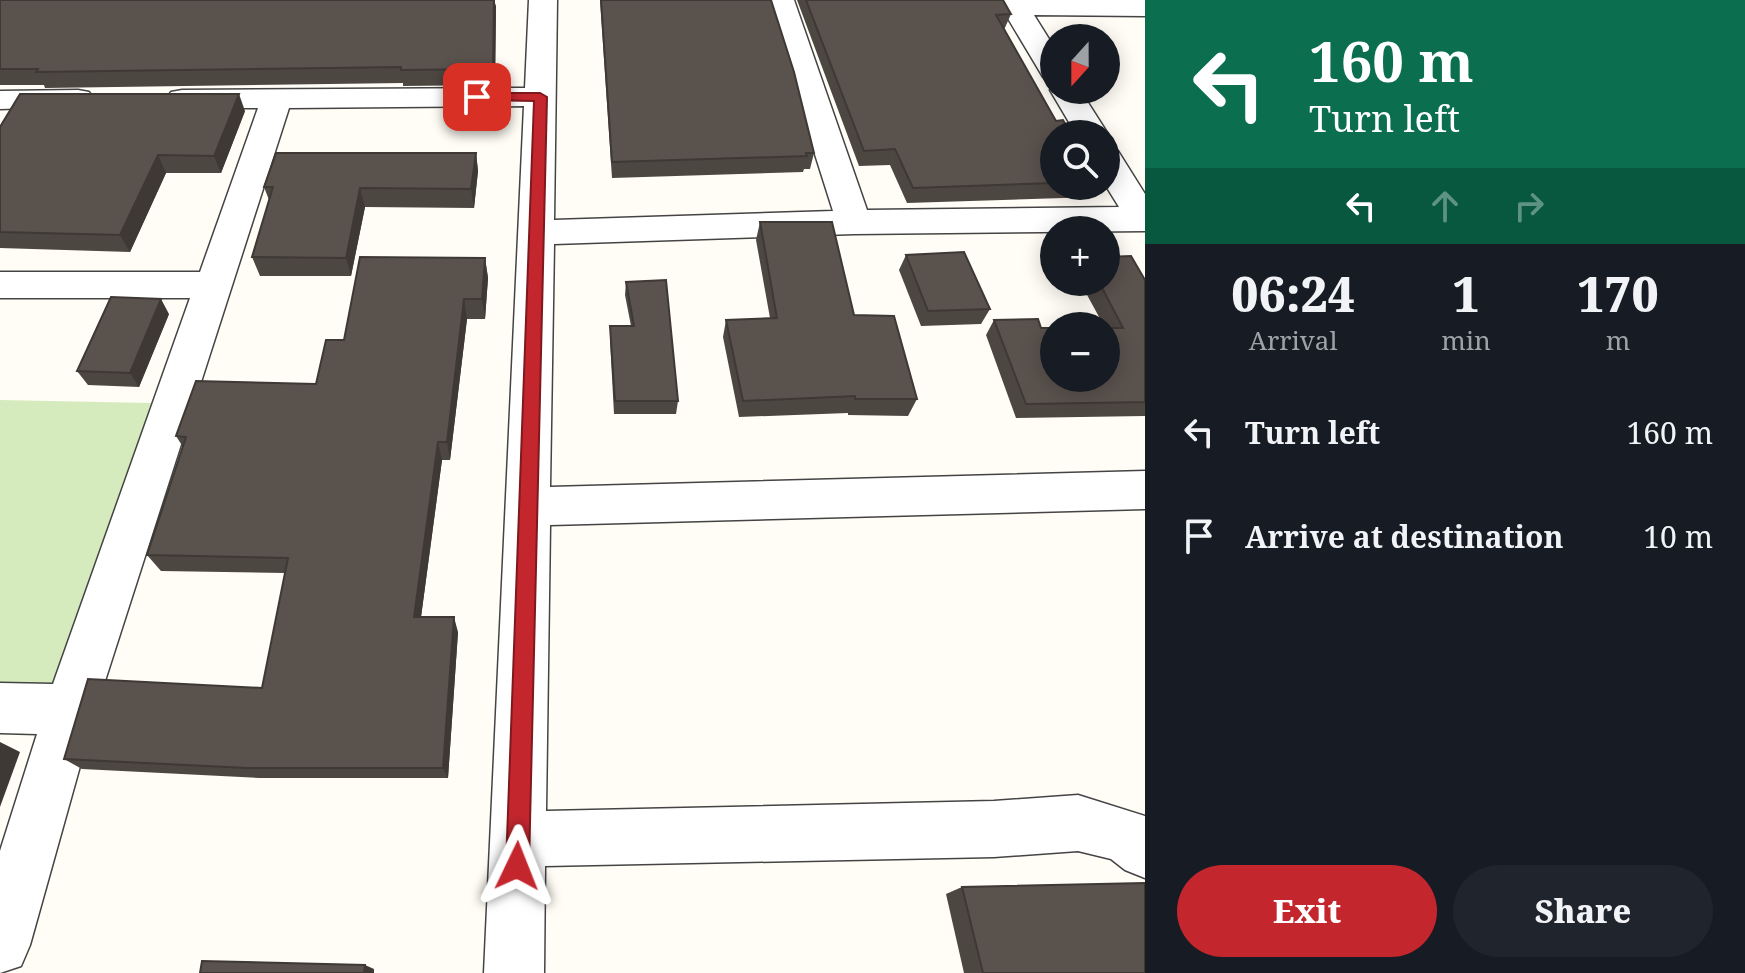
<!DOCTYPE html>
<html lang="en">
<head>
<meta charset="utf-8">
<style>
  body { margin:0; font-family:"Noto Serif",serif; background:#20242c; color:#f1f3f6; height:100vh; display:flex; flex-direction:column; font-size:30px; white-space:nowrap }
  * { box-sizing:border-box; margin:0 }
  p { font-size:26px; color:#9ea1a6 }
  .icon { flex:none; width:44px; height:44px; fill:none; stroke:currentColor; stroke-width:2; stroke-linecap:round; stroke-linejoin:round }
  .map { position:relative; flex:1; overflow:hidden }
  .side { display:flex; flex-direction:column; background:#171b24; width:600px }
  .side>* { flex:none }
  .hud { background:#0b6e4f; color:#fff; overflow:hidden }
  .needle { width:52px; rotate:201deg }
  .tools { position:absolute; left:1040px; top:24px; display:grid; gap:16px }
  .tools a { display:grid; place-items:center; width:80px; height:80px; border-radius:50%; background:#171b24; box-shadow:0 4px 20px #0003; font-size:40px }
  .pin { position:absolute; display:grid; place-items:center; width:68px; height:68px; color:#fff; margin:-34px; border-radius:16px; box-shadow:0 4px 12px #0006 }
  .me { position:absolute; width:88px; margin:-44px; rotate:2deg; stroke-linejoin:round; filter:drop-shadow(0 0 6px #0008) }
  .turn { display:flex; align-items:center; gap:28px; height:168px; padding:0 32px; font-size:36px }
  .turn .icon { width:104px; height:104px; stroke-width:2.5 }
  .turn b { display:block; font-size:56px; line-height:68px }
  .lanes { display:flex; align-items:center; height:76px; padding:0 32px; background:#0003; justify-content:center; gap:40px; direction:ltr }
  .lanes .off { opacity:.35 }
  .eta { display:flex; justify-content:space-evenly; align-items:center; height:136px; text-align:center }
  .eta b { font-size:48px; font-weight:800; line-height:56px }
  .primary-button { display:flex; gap:16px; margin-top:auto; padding:16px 32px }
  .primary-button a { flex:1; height:92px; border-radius:48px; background:#c4262e; color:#fff; font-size:32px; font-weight:800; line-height:92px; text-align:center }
  .primary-button a+a { background:#20242c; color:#f1f3f6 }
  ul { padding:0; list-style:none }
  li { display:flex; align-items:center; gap:24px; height:104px; padding:0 32px }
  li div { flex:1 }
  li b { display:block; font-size:30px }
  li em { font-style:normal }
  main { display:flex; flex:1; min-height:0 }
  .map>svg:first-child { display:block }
</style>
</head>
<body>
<main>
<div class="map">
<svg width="1145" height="973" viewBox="0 0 1145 973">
  <rect width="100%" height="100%" fill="#fffdf5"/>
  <path fill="#d5ebbd" d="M 0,400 L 151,403 L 61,689 L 0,693 Z"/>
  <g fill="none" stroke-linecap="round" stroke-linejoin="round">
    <defs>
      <g id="minor">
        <path d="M 529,0 L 557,0 L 554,220 L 833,211 L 766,0 L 794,0 L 867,210 L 1119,207 L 1106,186 L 1106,148 L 1118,151 L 1145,194 L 1145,231 L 854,234 L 554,244 L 550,487 L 1145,471 L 1145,509 L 550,525 L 546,811 L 994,801 L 1078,795 L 1145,816 L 1145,878 L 1125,870 L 1111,859 L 1078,851 L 994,857 L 545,866 L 544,973 L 484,973 L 524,106 L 289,108 L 96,709 L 30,945 L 21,966 L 0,973 L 0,851 L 37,734 L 0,733 L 0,683 L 53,684 L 190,298 L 0,298 L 0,272 L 200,272 L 258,108 L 182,108 L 171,106 L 166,99 L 171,92 L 182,90 L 525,88 Z"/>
        <path d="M 997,0 L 1145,0 L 1145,16 L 1034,15 L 1054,47 L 1054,80 L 1043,77 Z"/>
        <path d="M 1054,84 L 1054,90 L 1080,90 L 1108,134 L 1106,137 L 1106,134 L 1076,134 L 1050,90 Z"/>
        <path d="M 78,90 L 89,92 L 94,99 L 89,106 L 0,109 L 0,91 Z"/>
      </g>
    </defs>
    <use href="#minor" stroke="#444" stroke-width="3"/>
    <use href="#minor" fill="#fff" fill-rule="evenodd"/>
  </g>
  <g fill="#4d4742">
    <path d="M 0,0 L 496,6 L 495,85 L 403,86 L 403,83 L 45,88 L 44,85 L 0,85 Z"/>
    <path d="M 600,0 L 771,0 L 814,153 L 810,169 L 804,169 L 803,172 L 612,178 Z"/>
    <path d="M 797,0 L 1003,0 L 1011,14 L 1004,30 L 1054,134 L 1054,186 L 1101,186 L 1094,197 L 907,203 L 890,165 L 859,166 Z"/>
    <path d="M 245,111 L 221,173 L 166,173 L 130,252 L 0,248 L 0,127 Z"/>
    <path d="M 476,153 L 478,171 L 474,208 L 365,207 L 351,276 L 260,276 L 252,257 L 269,200 L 264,187 Z"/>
    <path d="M 760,222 L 854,315 L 917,399 L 908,416 L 848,415 L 848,413 L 739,417 L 723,337 L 726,320 L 770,318 L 756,240 Z"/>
    <path d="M 906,255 L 990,309 L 981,324 L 921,326 L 899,270 Z"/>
    <path d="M 485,258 L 488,278 L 485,319 L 467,319 L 450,460 L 442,460 L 421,617 L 458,632 L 448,778 L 259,778 L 82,769 L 64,759 L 262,688 L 285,573 L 161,571 L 147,555 L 183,447 L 176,436 L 316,384 L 344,340 Z"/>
    <path d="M 1145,280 L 1145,416 L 1016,418 L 986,335 L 994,320 L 1106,378 L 1106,326 L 1104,326 L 1080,282 Z"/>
    <path d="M 626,282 L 678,401 L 676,414 L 614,414 L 610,340 L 610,326 L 631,326 L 625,295 Z"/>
    <path d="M 169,314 L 139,387 L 88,385 L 77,371 Z"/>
    <path d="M 962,887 L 1145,973 L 964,973 L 946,894 Z"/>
  </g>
  <g fill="#3f3936">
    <path d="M 494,0 L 496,6 L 495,85 L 493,69 Z"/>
    <path d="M 239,94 L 245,111 L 221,173 L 214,156 Z"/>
    <path d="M 476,153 L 478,171 L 474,208 L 471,189 Z"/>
    <path d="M 158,155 L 166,173 L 130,252 L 120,235 Z"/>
    <path d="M 360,188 L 365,207 L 351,276 L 346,258 Z"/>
    <path d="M 485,258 L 488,278 L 485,319 L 482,299 Z"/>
    <path d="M 161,299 L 169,314 L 139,387 L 130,373 Z"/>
    <path d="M 464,299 L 467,319 L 450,460 L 447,442 Z"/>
    <path d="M 438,442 L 442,460 L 419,632 L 414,617 Z"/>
    <path d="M 454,617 L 458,632 L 448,778 L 443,768 Z"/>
    <path d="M 0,742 L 20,752 L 0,807 Z"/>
    <path d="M 365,965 L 374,969 L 374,973 L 364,973 Z"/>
  </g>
  <g fill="#5a524d" stroke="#3f3936" stroke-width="2">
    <path d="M 0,0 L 494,0 L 493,69 L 401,70 L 401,67 L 36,72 L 38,69 L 0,69 Z"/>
    <path d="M 601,0 L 771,0 L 794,72 L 814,153 L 806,153 L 807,156 L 612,162 Z"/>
    <path d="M 806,0 L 1003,0 L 1011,14 L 996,15 L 1056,121 L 1063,120 L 1071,134 L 1054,134 L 1054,183 L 913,188 L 895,149 L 864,151 Z"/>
    <path d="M 20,94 L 239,94 L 214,156 L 158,155 L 120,235 L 0,232 L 0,127 Z"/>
    <path d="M 276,153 L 476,153 L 471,189 L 360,188 L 346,258 L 252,257 L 273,187 L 264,187 Z"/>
    <path d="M 760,222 L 832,222 L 854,315 L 894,316 L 917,399 L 855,399 L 855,396 L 743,401 L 726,320 L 777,318 Z"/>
    <path d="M 964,252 L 990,309 L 928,311 L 906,255 Z"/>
    <path d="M 1131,256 L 1145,280 L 1145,402 L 1026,404 L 994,320 L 1038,319 L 1041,328 L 1054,328 L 1054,378 L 1106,378 L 1106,328 L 1123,328 L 1099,282 L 1106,282 L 1106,257 Z"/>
    <path d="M 360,257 L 485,258 L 482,299 L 464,299 L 447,442 L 438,442 L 414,617 L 454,617 L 443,768 L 247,768 L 64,759 L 88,679 L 262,688 L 288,558 L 147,555 L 186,437 L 176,436 L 196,381 L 316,384 L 326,340 L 344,340 Z"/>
    <path d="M 666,280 L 678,401 L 615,401 L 610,326 L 634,326 L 626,282 Z"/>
    <path d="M 111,297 L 161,299 L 130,373 L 77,371 Z"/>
    <path d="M 1145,883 L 1145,973 L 983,973 L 962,887 Z"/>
    <path d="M 202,961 L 365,965 L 364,973 L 200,973 Z"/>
  </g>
  <path fill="#c4262e" stroke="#7f191e" stroke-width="2" d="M 477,93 L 540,93 L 547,97 L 529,866 L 525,874 L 517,877 L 509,874 L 506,866 L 534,101 L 473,100 L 471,97 Z"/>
</svg>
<div class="tools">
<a><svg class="needle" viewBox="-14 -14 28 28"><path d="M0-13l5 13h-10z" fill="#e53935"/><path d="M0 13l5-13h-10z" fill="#9ea1a6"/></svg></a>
<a><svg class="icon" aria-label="search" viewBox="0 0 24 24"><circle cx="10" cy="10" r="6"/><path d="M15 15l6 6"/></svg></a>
<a>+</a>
<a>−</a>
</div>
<div class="pin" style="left:477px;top:97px;background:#d93025"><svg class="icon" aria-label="arrive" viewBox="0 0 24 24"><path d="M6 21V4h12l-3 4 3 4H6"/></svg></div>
<svg class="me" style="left:517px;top:866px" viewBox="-20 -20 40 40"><path d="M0-17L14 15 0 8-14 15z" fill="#c4262e" stroke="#fff" stroke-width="4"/></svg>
</div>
<section class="side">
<div class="hud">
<div class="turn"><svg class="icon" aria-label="left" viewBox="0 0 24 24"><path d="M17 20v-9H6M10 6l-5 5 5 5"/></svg><div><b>160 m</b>Turn left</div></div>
<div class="lanes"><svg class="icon" aria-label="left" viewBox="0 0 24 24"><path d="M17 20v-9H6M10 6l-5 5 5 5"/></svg><svg class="icon off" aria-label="ahead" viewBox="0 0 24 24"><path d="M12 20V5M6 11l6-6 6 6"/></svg><svg class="icon off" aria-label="right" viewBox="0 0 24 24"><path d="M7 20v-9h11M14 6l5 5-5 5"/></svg></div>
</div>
<div class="eta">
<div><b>06:24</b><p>Arrival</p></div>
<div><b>1</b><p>min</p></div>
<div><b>170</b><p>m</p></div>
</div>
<ul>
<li><svg class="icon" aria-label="left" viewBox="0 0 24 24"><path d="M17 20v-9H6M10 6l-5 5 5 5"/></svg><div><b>Turn left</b></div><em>160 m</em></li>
<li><svg class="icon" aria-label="arrive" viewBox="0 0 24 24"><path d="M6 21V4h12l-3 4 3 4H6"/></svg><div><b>Arrive at destination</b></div><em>10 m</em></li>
</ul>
<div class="primary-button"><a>Exit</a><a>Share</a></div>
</section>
</main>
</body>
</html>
